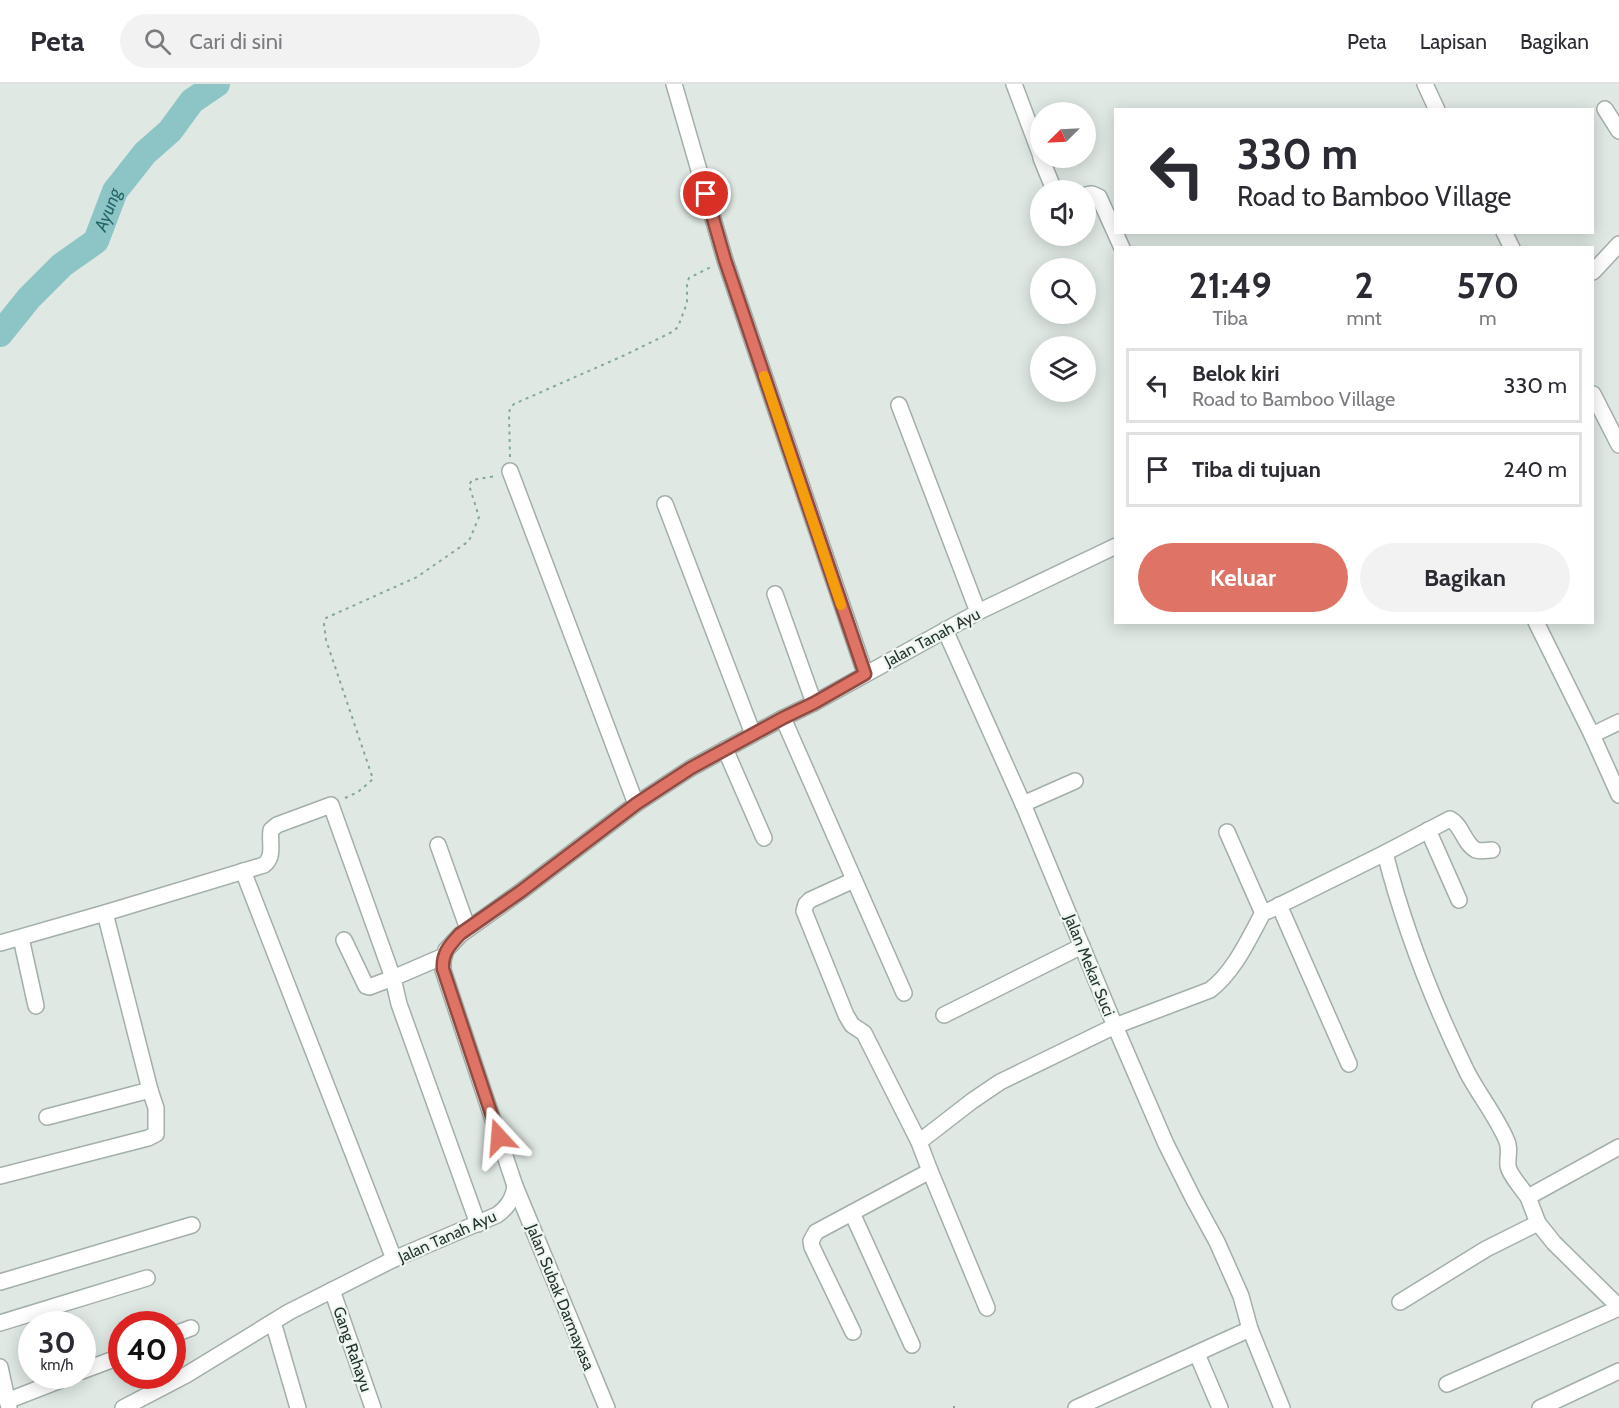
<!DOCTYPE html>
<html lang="id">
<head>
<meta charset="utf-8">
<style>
  body { margin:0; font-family:Cabin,sans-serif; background:#f2f2f3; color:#2b2b33; height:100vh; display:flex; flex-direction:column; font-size:22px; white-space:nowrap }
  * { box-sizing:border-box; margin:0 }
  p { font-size:20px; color:#7c7c81 }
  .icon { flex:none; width:33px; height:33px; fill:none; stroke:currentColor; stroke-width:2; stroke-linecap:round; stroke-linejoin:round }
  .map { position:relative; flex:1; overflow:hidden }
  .details { position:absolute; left:1114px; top:162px; width:480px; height:378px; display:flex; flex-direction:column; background:#fff; border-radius:0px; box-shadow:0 3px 15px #0003 }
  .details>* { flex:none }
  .guide { position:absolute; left:1114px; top:24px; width:480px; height:126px; border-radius:0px; box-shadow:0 3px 15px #0003; background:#fff; color:#2b2b33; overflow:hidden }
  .needle { width:39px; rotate:246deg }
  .buttons { position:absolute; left:1030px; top:18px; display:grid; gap:12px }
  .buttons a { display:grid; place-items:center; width:66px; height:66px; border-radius:50%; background:#fff; box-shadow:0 3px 15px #0003; font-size:30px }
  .speed { position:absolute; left:18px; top:1227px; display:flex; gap:12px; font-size:30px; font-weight:700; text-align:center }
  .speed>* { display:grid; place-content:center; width:78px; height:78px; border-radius:50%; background:#fff; box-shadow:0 3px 15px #0003; line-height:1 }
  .speed small { font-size:15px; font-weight:400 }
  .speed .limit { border:9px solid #d22; background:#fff; color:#111 }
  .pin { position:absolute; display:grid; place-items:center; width:51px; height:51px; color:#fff; margin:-26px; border:3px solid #fff; border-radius:50%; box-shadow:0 2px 6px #0007 }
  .me { position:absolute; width:66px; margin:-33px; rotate:341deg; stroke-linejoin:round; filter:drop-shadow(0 0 4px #0008) }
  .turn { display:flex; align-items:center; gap:21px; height:126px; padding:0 24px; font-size:27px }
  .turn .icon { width:78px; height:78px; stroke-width:2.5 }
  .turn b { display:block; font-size:42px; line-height:51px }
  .eta { display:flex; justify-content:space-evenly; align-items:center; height:102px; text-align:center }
  .eta b { font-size:36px; font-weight:700; line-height:42px }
  .button { display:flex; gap:12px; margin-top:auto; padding:12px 24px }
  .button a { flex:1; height:69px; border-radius:36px; background:#df7466; color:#fff; font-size:24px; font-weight:700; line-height:69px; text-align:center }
  .button a+a { background:#f2f2f3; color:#2b2b33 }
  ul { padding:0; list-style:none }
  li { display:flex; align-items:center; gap:18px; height:75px; margin:0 12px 9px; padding:0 12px; border:3px solid #e1e1e2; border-radius:0px }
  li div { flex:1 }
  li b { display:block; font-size:22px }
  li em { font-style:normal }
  header { display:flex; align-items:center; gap:36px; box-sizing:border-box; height:84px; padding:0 30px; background:#fff; border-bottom:2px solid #e1e1e2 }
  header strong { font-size:28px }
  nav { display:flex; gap:33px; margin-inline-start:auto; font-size:21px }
  .search { width:420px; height:54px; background:#f2f2f3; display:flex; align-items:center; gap:15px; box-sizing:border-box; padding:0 21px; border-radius:33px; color:#7c7c81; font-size:22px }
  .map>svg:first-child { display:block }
</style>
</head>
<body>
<header>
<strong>Peta</strong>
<div class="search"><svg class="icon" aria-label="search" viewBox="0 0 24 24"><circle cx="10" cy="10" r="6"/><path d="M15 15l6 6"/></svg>Cari di sini</div>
<nav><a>Peta</a><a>Lapisan</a><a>Bagikan</a></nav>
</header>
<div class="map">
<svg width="1619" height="1324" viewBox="0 0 1619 1324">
  <rect width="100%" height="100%" fill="#dfe8e3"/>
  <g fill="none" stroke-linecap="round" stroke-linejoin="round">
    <path stroke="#8dc5c7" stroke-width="26" id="s1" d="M 0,250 L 29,214 L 62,181 L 96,157 L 115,107 L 145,69 L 170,47 L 192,17 L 217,0"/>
    <defs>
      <g id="minor">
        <path d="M 674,0 L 725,176 L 865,589"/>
        <path d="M 1014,0 L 1041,72"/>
        <path d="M 1425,0 L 1437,26"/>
        <path d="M 1605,25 L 1619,47"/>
        <path d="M 1041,74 L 1054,106"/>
        <path d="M 1086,111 L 1092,110 L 1099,113 L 1122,164"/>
        <path d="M 1504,148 L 1512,164"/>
        <path d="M 1593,188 L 1619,160"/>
        <path d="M 1593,310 L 1619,361"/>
        <path d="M 899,321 L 978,528"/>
        <path d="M 510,387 L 636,720"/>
        <path d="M 665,420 L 753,650"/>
        <path d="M 775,510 L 814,619"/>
        <path d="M 1536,538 L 1592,651"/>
        <path d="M 945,546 L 1023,720 L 1115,942 L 1166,1060 L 1193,1114 L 1217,1158 L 1241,1212 L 1250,1245 L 1282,1324"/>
        <path d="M 783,634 L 904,909"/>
        <path d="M 1619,638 L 1592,651 L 1619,711"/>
        <path d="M 725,665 L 764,754"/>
        <path d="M 1023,720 L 1075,697"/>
        <path d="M 1428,746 L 1459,816"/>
        <path d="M 1227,748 L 1261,825 L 1264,827 L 1268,827 L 1385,769 L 1450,735 C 1462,741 1464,760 1476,766 C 1481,768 1487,766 1492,766"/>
        <path d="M 438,761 L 468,845"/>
        <path d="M 1385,769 C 1404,844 1433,918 1467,988 C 1479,1011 1496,1032 1506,1055 C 1511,1064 1507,1073 1508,1082 C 1509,1090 1523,1106 1528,1113"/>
        <path d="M 243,787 L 394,1175"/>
        <path d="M 854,796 L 810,816 L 806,820 L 804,827 L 846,931 L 852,941 L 864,949 L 919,1058"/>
        <path d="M 1279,821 L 1349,980"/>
        <path d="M 21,854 L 36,922"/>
        <path d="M 0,859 L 105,829 L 264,781 C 275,773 269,758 271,746 L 277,741 L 331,721 L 393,894 L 369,903 L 366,902 L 344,856"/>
        <path d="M 444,872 L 393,894 L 399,920 L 478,1140"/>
        <path d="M 944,931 L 1082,862"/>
        <path d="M 47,1033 L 150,1006"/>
        <path d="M 1619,1063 L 1528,1113 L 1538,1139 L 1554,1159 L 1619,1223"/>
        <path d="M 0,1092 L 148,1054 L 156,1050 L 156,1024 L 150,1006 L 105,829"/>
        <path d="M 515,1102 L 607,1324"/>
        <path d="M 852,1129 L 912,1261"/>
        <path d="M 0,1198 L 192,1141"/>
        <path d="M 332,1206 L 373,1324"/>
        <path d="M 1400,1218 L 1486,1165 L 1538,1139"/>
        <path d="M 987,1224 L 930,1087 L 919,1058 L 972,1017 L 1000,998 L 1115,942 L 1210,906 C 1235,887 1249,854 1264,827"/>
        <path d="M 273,1238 L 298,1324"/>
        <path d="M 0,1239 L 147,1194"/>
        <path d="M 853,1248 L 812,1163 L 811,1157 L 816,1148 L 930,1087"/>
        <path d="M 172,1251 L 191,1244"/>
        <path d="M 1197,1270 L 1220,1324"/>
        <path d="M 0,1283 L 9,1324"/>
        <path d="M 82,1287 L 122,1272"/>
        <path d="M 1447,1300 L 1619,1224"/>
        <path d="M 7,1317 L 71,1292"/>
        <path d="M 123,1324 L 186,1291 L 289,1228 L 394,1175 L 497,1131 C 508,1123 513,1115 515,1102 L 443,886 L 443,877 L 446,866 L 460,851 L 520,808 L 636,720 L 691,684 L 783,634 L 814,619 L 978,528 L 1116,462"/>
        <path d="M 1076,1324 L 1250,1245"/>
        <path d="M 1540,1324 L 1619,1287"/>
      </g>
    </defs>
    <use href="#minor" stroke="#a3afa9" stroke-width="18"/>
    <g stroke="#83a897" stroke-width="2" stroke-dasharray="3 4.5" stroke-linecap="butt">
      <path d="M 510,373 L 509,330 L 510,324 L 514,320 L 625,271 L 672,248 L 678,243 L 687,219 L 687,199 L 689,194 L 711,183"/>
      <path d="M 345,714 L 358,708 L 373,695 L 326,556 L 324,540 L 326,534 L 417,493 L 469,457 L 479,433 L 469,401 L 472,396 L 496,392"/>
      <path d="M 954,1322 L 954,1324"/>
    </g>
    <use href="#minor" stroke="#fff" stroke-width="15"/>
  </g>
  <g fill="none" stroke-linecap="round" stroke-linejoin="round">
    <defs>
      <path id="route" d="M 499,1053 L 443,885 C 442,869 449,862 460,850 L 520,808 L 636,720 L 691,684 L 783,634 L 814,619 L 865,590 L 725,176 L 706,110"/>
    </defs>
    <use href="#route" stroke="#914b42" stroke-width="15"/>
    <use href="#route" stroke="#df7466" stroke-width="10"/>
    <path stroke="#f59e0b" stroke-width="10" d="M 764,292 L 841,521"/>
  </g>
  <g text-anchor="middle" stroke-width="4.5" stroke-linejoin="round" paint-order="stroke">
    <g font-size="16" fill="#22362e" stroke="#eff5f1">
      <text transform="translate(932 553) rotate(-28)" y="6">Jalan Tanah Ayu</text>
      <text transform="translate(1090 881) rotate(68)" y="6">Jalan Mekar Suci</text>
      <text transform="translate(447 1152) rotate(-24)" y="6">Jalan Tanah Ayu</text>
      <text transform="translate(561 1213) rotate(68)" y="6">Jalan Subak Darmayasa</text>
      <text transform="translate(353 1265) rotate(71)" y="6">Gang Rahayu</text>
    </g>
    <g font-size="18" font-style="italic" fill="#256769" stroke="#eff5f1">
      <text dy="6" stroke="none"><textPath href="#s1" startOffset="168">Ayung</textPath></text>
    </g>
  </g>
</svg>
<div class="buttons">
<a><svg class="needle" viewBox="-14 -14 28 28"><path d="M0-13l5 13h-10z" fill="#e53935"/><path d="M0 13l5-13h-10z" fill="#7c7c81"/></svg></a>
<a><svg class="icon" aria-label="sound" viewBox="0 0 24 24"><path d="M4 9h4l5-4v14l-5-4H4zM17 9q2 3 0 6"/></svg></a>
<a><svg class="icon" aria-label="search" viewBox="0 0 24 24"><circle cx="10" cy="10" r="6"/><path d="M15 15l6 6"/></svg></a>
<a><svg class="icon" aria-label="layers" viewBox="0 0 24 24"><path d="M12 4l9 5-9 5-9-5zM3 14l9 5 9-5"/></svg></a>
</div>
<div class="speed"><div>30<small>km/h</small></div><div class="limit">40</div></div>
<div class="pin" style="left:706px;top:110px;background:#d93025"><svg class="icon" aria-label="arrive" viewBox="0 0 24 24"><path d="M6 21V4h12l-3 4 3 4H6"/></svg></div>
<svg class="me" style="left:499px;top:1053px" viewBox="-20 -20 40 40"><path d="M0-17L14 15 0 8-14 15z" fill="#df7466" stroke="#fff" stroke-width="4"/></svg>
<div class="guide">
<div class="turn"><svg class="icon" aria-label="left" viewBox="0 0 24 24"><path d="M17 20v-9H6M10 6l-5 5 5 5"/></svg><div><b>330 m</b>Road to Bamboo Village</div></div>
</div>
<section class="details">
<div class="eta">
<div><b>21:49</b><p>Tiba</p></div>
<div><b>2</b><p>mnt</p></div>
<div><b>570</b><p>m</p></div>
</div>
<ul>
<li><svg class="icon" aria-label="left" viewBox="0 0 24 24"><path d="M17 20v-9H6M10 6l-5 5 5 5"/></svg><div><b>Belok kiri</b><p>Road to Bamboo Village</p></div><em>330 m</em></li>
<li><svg class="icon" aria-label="arrive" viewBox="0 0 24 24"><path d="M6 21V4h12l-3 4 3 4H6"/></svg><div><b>Tiba di tujuan</b></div><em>240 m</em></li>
</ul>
<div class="button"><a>Keluar</a><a>Bagikan</a></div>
</section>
</div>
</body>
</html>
